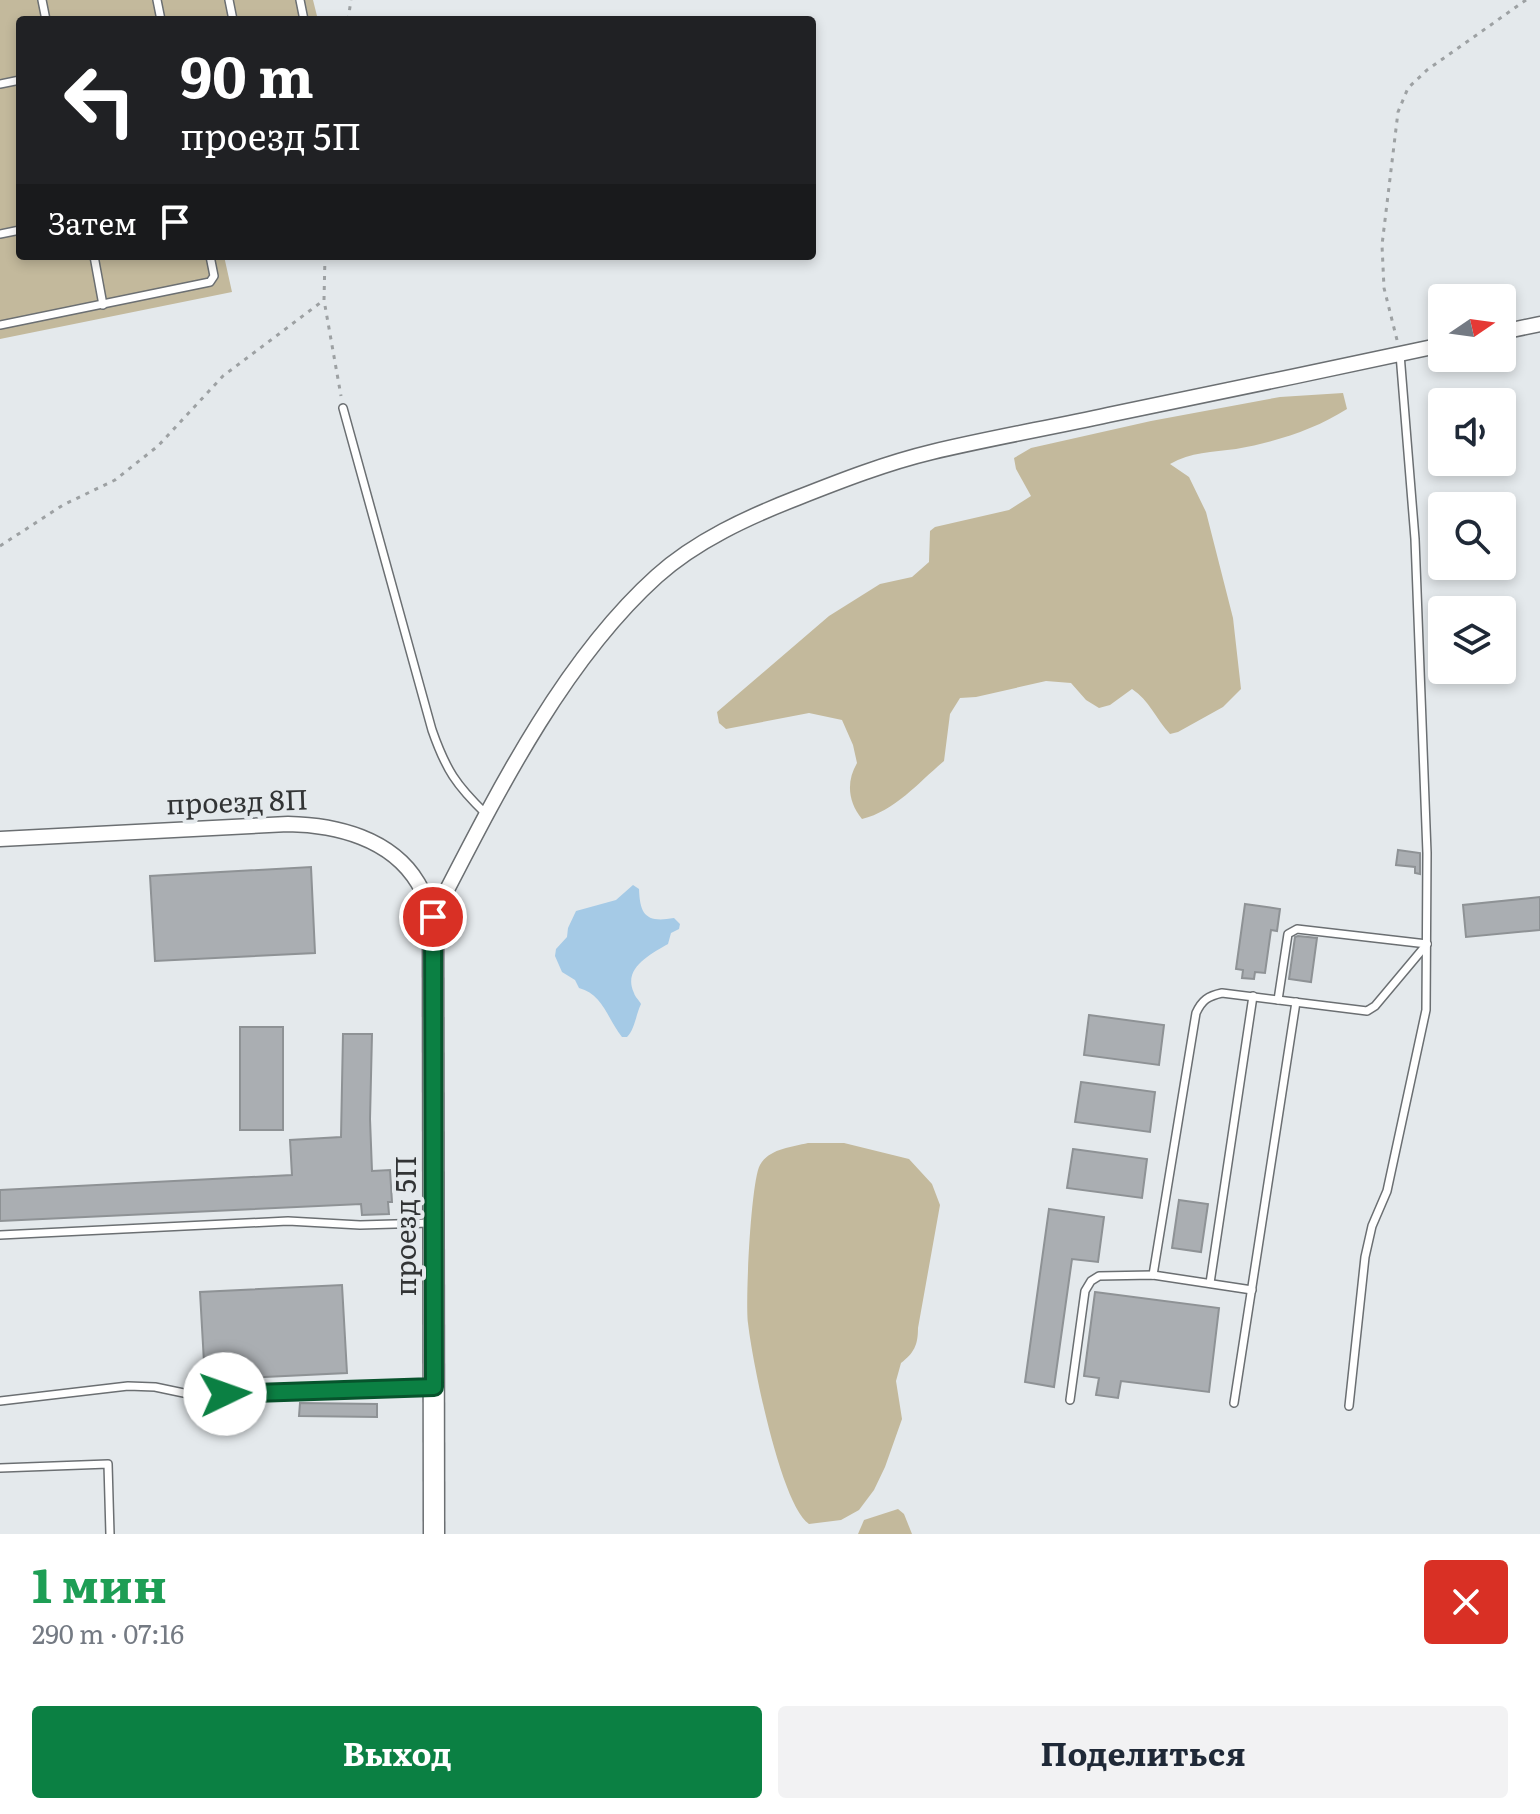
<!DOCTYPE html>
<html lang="ru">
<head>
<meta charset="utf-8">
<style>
  body { margin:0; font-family:Literata,serif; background:#f2f2f3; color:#1f2937; height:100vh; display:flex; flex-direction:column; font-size:30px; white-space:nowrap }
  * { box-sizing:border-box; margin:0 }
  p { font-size:26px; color:#747a83 }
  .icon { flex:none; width:44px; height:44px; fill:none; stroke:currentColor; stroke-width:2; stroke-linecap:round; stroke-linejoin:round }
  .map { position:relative; height:1534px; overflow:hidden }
  .panel { display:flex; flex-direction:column; background:#fff; flex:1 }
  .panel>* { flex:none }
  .top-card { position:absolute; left:16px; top:16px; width:800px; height:244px; border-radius:8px; box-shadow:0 4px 12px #0003; background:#202124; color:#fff; overflow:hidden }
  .needle { width:52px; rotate:77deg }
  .buttons { position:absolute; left:1428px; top:284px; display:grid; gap:16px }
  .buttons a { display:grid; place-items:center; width:88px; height:88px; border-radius:8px; background:#fff; box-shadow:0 4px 12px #0003; font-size:40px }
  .pin { position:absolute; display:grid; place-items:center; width:68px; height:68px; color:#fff; margin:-34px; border:4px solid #fff; border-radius:50%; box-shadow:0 2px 8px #0007 }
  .me { position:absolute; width:88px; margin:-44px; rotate:87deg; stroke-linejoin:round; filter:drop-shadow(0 0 6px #0008) }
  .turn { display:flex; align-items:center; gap:28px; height:168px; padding:0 32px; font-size:36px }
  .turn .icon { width:104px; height:104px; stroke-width:2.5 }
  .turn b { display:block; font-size:56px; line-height:68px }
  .then { display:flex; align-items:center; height:76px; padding:0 32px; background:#0003; gap:16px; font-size:30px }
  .round { display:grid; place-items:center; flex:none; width:84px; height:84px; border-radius:8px; background:#f2f2f3 }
  .headline { display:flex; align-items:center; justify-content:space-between; height:136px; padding:0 32px }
  h1 { font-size:48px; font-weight:700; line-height:60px; color:#1e9e55 }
  .button { display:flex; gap:16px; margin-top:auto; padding:16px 32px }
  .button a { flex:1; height:92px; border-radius:8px; background:#0b8043; color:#fff; font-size:32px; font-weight:700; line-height:92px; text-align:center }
  .button a+a { background:#f2f2f3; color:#1f2937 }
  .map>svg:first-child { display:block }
</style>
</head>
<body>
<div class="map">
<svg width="1540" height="1534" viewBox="0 0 1540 1534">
  <rect width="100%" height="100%" fill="#e4e9ec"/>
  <g fill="#c3b99c">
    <path d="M 0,0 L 313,0 L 318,20 L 20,20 L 20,256 L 224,256 L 232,292 L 0,339 Z"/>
    <path d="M 1343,393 L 1347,409 C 1314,430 1275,442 1236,449 C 1212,452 1191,452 1170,464 L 1189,477 L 1206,512 L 1233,618 L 1241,689 L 1223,707 L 1178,732 L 1170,734 C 1156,719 1149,700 1132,689 L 1110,705 L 1099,708 L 1086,700 L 1071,683 L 1046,681 L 976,697 L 960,698 L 950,714 L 944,761 C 919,782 895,811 862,819 C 848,802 846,782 857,763 L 853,745 L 842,720 L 809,713 L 726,729 L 719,723 L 717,712 L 829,616 L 880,584 L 912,577 L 929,562 L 930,531 L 935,527 L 1009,510 L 1031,496 L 1016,469 L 1014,458 L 1031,448 L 1151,421 L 1280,397 Z"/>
    <path d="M 808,1143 L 844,1143 L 909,1159 L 932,1184 L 940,1205 L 918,1328 C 918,1345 914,1353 901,1363 L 896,1381 L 902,1419 L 885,1467 L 874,1490 L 859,1510 L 841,1520 L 809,1524 C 781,1506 752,1360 748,1323 C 745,1302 751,1180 760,1165 C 769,1149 791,1147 808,1143 Z"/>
    <path d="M 898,1509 L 904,1514 L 912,1534 L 858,1534 L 864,1520 Z"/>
  </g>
  <path fill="#a5cae6" d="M 633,885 L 639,889 C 640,915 646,923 674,918 L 680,924 L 679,929 L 671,933 L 668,944 C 651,954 622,968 634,993 C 635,997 639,1000 641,1004 C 636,1014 635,1029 627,1037 L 622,1037 C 608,1020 603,994 579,988 L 575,980 L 562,972 L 555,956 L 556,949 L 567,937 L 568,928 L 576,911 L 616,900 Z"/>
  <g fill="#aaaeb2" stroke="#8e9295" stroke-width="2">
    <path d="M 1398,850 L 1420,853 L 1420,874 L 1415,873 L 1415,867 L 1396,865 Z"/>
    <path d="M 311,867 L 315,953 L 155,961 L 150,876 Z"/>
    <path d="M 1540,897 L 1540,930 L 1466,937 L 1463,905 Z"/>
    <path d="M 1245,904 L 1280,909 L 1277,931 L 1271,930 L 1265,973 L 1255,972 L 1254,979 L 1242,978 L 1243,970 L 1236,969 Z"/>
    <path d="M 1298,936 L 1317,938 L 1311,982 L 1289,979 L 1295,937 Z"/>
    <path d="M 1089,1015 L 1164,1025 L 1159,1065 L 1084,1055 Z"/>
    <rect x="240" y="1027" width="43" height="103"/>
    <path d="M 343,1034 L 372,1034 L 370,1119 L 372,1171 L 390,1170 L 392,1202 L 388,1202 L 389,1214 L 362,1215 L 361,1204 L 0,1221 L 0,1190 L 292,1175 L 290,1140 L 341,1137 Z"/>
    <path d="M 1081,1082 L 1155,1092 L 1150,1132 L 1075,1122 Z"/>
    <path d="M 1073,1149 L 1147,1159 L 1142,1198 L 1067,1188 Z"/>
    <path d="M 1179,1200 L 1208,1204 L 1201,1252 L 1172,1248 Z"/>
    <path d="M 1049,1209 L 1104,1217 L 1098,1262 L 1072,1259 L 1054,1387 L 1025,1382 Z"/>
    <path d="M 342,1285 L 347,1373 L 205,1380 L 200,1292 Z"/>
    <path d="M 1095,1292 L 1219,1308 L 1209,1392 L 1121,1381 L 1118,1398 L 1096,1395 L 1099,1378 L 1084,1376 Z"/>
    <path d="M 300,1403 L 377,1404 L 377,1417 L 299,1416 Z"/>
  </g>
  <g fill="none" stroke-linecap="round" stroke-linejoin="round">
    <defs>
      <g id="lane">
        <path d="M 42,0 L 46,20"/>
        <path d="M 157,0 L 161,20"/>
        <path d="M 229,0 L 233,20"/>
        <path d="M 300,0 L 304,20"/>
        <path d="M 0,84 L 20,80"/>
        <path d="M 0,234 L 20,230"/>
        <path d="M 94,256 L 103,305"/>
        <path d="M 0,325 L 210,282 L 214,276 L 210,256"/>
        <path d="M 343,408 L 432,730 C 446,770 456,785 486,814"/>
        <path d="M 1278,1000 L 1288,934 L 1297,929 L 1427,944"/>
        <path d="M 0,1235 L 288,1221 L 360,1225 L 429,1223"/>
        <path d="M 1153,1275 L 1196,1013 C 1202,1000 1208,996 1222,993 L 1367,1011 L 1375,1006 L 1427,944"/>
        <path d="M 1210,1283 L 1253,996"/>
        <path d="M 1070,1400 L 1085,1291 L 1091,1281 L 1099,1276 L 1153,1275 L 1252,1290"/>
        <path d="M 0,1401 L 128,1386 L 155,1387 L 198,1396 L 432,1387"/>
        <path d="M 1234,1403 L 1296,1002"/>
        <path d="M 1349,1406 L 1365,1257 L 1372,1226 L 1387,1191 L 1426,1010 L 1427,853 L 1415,539 L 1400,354"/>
        <path d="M 0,1468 L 108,1464 L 110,1534"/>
      </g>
      <g id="street">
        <path d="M 1502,332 L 1540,324"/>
        <path d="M 0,839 L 288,824 C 336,825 391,838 418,883 C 424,893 428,906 433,917"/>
        <path d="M 433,917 C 492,803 560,663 657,576 C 696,541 748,517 797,498 C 840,481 886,463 932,452 C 990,438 1049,428 1108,415 C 1219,392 1331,369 1442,345"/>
      </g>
      <path id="secondary" d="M 433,917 L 434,1534"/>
    </defs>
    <use href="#lane" stroke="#6b6f72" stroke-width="10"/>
    <use href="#street" stroke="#6b6f72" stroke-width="17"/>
    <use href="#secondary" stroke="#6b6f72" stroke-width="23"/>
    <g stroke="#9da1a3" stroke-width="3" stroke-dasharray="4 6" stroke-linecap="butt">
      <path d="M 348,20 L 351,0"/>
      <path d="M 325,256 L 324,300 L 341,396"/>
      <path d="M 1397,340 L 1384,288 L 1382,245 L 1398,112 L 1408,88 L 1427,70 L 1526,0"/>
      <path d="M 0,546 L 63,505 L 115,480 L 158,446 L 223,376 L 324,300"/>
    </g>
    <use href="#lane" stroke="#fff" stroke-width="7"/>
    <use href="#street" stroke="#fff" stroke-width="14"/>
    <use href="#secondary" stroke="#fff" stroke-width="20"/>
  </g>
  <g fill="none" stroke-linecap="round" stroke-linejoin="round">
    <defs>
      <path id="route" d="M 225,1394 L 434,1387 L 433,917"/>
    </defs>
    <use href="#route" stroke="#07532c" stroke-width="20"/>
    <use href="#route" stroke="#0b8043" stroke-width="14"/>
  </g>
  <g text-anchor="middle" stroke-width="8" stroke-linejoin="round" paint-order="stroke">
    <g font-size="28" fill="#323435" stroke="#e4e9ec">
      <text transform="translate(237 802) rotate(-2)" y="10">проезд 8П</text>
      <text transform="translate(406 1226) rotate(-90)" y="10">проезд 5П</text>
    </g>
  </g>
</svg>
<div class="buttons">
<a><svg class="needle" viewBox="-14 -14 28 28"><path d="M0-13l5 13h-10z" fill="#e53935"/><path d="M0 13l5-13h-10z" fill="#747a83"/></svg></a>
<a><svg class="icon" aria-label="sound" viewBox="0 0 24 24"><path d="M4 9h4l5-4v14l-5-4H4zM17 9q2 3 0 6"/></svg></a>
<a><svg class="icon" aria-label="search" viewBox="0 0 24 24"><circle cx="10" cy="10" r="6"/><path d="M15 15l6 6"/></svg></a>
<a><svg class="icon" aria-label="layers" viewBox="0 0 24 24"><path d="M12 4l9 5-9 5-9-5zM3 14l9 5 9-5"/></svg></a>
</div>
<div class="pin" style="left:433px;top:917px;background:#d93025"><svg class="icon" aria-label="arrive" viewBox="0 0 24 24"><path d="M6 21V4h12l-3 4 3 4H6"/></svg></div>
<svg class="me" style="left:225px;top:1394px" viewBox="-20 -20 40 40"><circle r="19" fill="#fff"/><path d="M0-13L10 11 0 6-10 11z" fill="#0b8043"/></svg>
<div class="top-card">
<div class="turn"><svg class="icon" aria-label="left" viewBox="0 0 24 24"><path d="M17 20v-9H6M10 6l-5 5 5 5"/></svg><div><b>90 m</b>проезд 5П</div></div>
<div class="then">Затем<svg class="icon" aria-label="arrive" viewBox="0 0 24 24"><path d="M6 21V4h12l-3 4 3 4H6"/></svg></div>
</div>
</div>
<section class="panel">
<div class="headline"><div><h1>1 мин</h1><p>290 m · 07:16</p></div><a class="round" style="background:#d93025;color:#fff"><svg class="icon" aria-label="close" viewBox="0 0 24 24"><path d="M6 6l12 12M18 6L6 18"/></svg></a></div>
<div class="button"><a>Выход</a><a>Поделиться</a></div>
</section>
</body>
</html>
